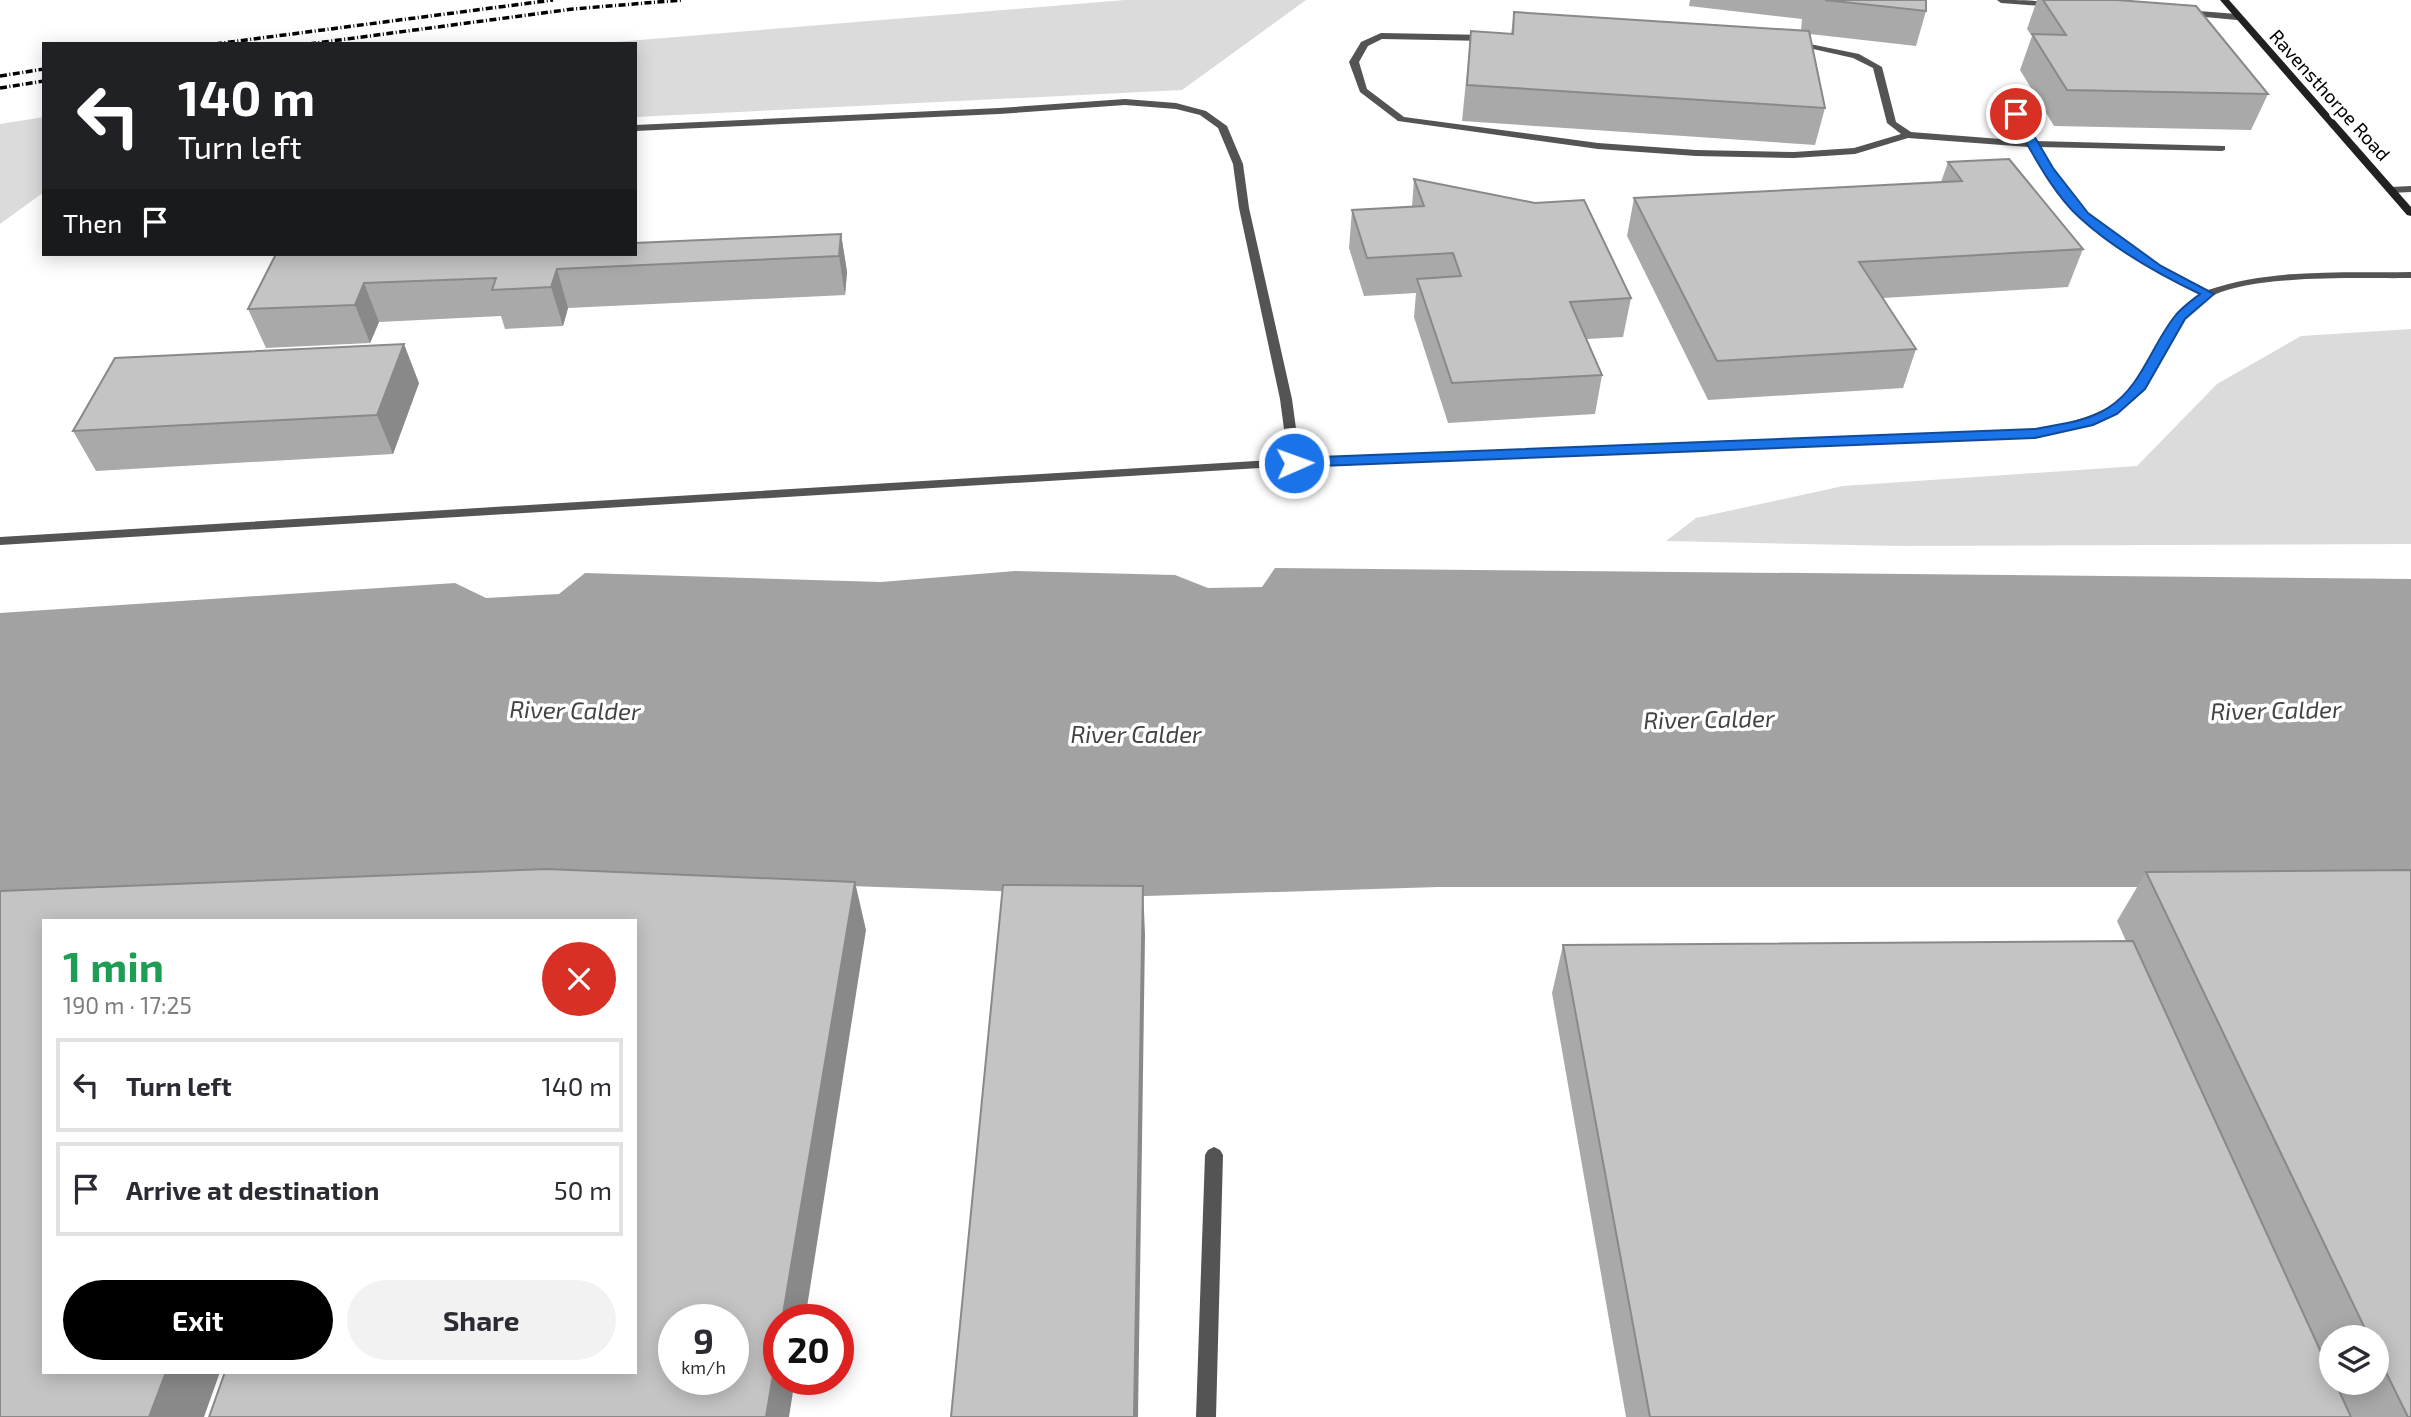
<!DOCTYPE html>
<html lang="en">
<head>
<meta charset="utf-8">
<style>
  body { margin:0; font-family:"Exo 2",sans-serif; background:#f2f2f3; color:#2b2b33; height:100vh; display:flex; flex-direction:column; font-size:26px; white-space:nowrap }
  * { box-sizing:border-box; margin:0 }
  p { font-size:23px; color:#7c7c81 }
  .icon { flex:none; width:38px; height:38px; fill:none; stroke:currentColor; stroke-width:2; stroke-linecap:round; stroke-linejoin:round }
  .map { position:relative; flex:1; overflow:hidden }
  .panel { position:absolute; left:42px; top:919px; width:595px; height:455px; display:flex; flex-direction:column; background:#fff; border-radius:0px; box-shadow:0 4px 18px #0003 }
  .panel>* { flex:none }
  .top-card { position:absolute; left:42px; top:42px; width:595px; height:214px; border-radius:0px; box-shadow:0 4px 18px #0003; background:#202124; color:#fff; overflow:hidden }
  .fabs { position:absolute; left:2319px; top:1325px; display:grid; gap:14px }
  .fabs a { display:grid; place-items:center; width:70px; height:70px; border-radius:50%; background:#fff; box-shadow:0 4px 18px #0003; font-size:35px }
  .speed { position:absolute; left:658px; top:1304px; display:flex; gap:14px; font-size:35px; font-weight:700; text-align:center }
  .speed>* { display:grid; place-content:center; width:91px; height:91px; border-radius:50%; background:#fff; box-shadow:0 4px 18px #0003; line-height:1 }
  .speed small { font-size:18px; font-weight:400 }
  .speed .limit { border:10px solid #d22; background:#fff; color:#111 }
  .pin { position:absolute; display:grid; place-items:center; width:60px; height:60px; color:#fff; margin:-30px; border:4px solid #fff; border-radius:50%; box-shadow:0 2px 7px #0007 }
  .me { position:absolute; width:77px; margin:-38px; rotate:88deg; stroke-linejoin:round; filter:drop-shadow(0 0 5px #0008) }
  .turn { display:flex; align-items:center; gap:24px; height:147px; padding:0 21px; font-size:32px }
  .turn .icon { width:91px; height:91px; stroke-width:2.5 }
  .turn b { display:block; font-size:49px; line-height:60px }
  .then { display:flex; align-items:center; height:66px; padding:0 21px; background:#0003; gap:14px; font-size:26px }
  .round { display:grid; place-items:center; flex:none; width:74px; height:74px; border-radius:37px; background:#f2f2f3 }
  .summary { display:flex; align-items:center; justify-content:space-between; height:119px; padding:0 21px }
  h1 { font-size:42px; font-weight:700; line-height:52px; color:#1e9e55 }
  .cta { display:flex; gap:14px; margin-top:auto; padding:14px 21px }
  .cta a { flex:1; height:80px; border-radius:42px; background:#000; color:#fff; font-size:28px; font-weight:700; line-height:80px; text-align:center }
  .cta a+a { background:#f2f2f3; color:#2b2b33 }
  ul { padding:0; list-style:none }
  li { display:flex; align-items:center; gap:21px; height:94px; margin:0 14px 10px; padding:0 7px; border:4px solid #e1e1e2; border-radius:0px }
  li div { flex:1 }
  li b { display:block; font-size:26px }
  li em { font-style:normal }
  .map>svg:first-child { display:block }
</style>
</head>
<body>
<div class="map">
<svg width="2411" height="1417" viewBox="0 0 2411 1417">
  <rect width="100%" height="100%" fill="#fff"/>
  <g fill="#dbdbdb">
    <path d="M 1125,0 L 1306,0 L 1182,90 L 635,117 L 635,44 L 590,44 Z"/>
    <path d="M 44,117 L 44,192 L 0,224 L 0,124 Z"/>
    <path d="M 2411,329 L 2411,544 L 1901,546 L 1666,541 L 1696,518 L 1843,486 L 2137,466 L 2217,384 L 2301,336 Z"/>
  </g>
  <path fill="#a2a2a2" d="M 1275,568 L 2411,579 L 2411,887 L 1438,887 L 1146,896 L 676,880 L 0,904 L 0,613 L 455,583 L 486,598 L 559,594 L 585,573 L 881,582 L 1015,571 L 1175,575 L 1208,588 L 1262,587 Z"/>
  <g fill="none" stroke-linecap="round" stroke-linejoin="round">
    <g fill="#545454" fill-rule="evenodd">
      <path d="M 1997,0 C 2015,0 2042,0 2058,4 L 2054,7 L 2001,3 Z"/>
      <path d="M 2186,10 L 2237,14 L 2241,17 L 2237,20 L 2183,15 L 2183,11 Z"/>
      <path d="M 1381,33 L 1488,35 L 1492,38 L 1488,41 L 1382,39 L 1368,46 L 1359,62 L 1367,89 L 1404,117 L 1598,143 L 1696,150 L 1794,152 L 1854,148 L 1901,134 L 1887,123 L 1873,68 L 1853,58 L 1791,44 L 1795,41 L 1859,54 L 1882,67 L 1896,122 L 1911,132 L 2026,141 L 2011,114 L 2016,111 L 2021,114 L 2036,141 L 2225,146 L 2225,150 L 2222,151 L 2039,147 C 2051,168 2063,189 2080,206 C 2115,243 2163,267 2208,290 C 2273,268 2343,273 2411,272 L 2411,278 C 2360,279 2245,273 2205,300 C 2177,319 2166,351 2151,379 C 2128,420 2077,428 2035,438 L 1294,466 L 0,545 L 0,537 L 1288,459 L 1280,399 L 1239,208 L 1233,164 L 1218,128 L 1200,115 L 1176,109 L 1125,105 L 999,114 L 635,131 L 635,125 L 999,108 L 1125,99 L 1176,103 L 1206,111 L 1227,126 L 1243,164 L 1249,208 L 1292,399 L 1300,458 L 2035,430 C 2072,422 2113,414 2137,382 C 2142,375 2145,366 2149,358 C 2161,334 2177,309 2200,294 C 2155,271 2107,247 2072,210 C 2055,191 2042,169 2029,147 L 1908,138 L 1855,154 L 1794,158 L 1696,156 L 1598,149 L 1398,121 L 1360,92 L 1349,62 L 1361,42 Z"/>
      <path d="M 2411,186 L 2411,192 L 2391,193 L 2386,190 L 2391,187 Z"/>
      <path d="M 1214,1147 L 1220,1150 L 1223,1155 L 1216,1417 L 1196,1417 L 1205,1155 L 1208,1150 Z"/>
    </g>
    <path fill="#212121" fill-rule="evenodd" d="M 2220,0 L 2229,0 L 2411,207 L 2411,216 L 2407,215 Z"/>
    <g stroke="#000" stroke-width="3.5" stroke-dasharray="7 2.5 1 2.5" stroke-linecap="butt">
      <path d="M 215,44 L 553,0"/>
      <path d="M 309,44 L 573,9 L 682,0"/>
      <path d="M 0,76 L 44,69"/>
      <path d="M 0,88 L 44,81"/>
    </g>
  </g>
  <g fill="#a9a9a9" fill-rule="evenodd">
    <path d="M 1690,0 L 1926,0 L 1926,11 L 1916,46 L 1810,34 L 1825,108 L 1815,145 L 1462,121 L 1471,31 L 1511,34 L 1514,12 L 1801,30 L 1802,19 L 1689,6 Z"/>
    <path d="M 2037,0 L 2117,0 L 2268,94 L 2251,130 L 2054,126 L 2020,70 L 2032,36 L 2027,29 Z"/>
    <path d="M 1948,162 L 2083,249 L 2068,287 L 1883,298 L 1916,349 L 1903,388 L 1708,400 L 1627,236 L 1634,198 L 1941,182 Z"/>
    <path d="M 1414,179 L 1631,298 L 1623,337 L 1587,339 L 1602,375 L 1595,414 L 1448,423 L 1414,317 L 1416,293 L 1364,296 L 1349,248 L 1352,210 L 1412,206 Z"/>
    <path d="M 841,234 L 847,272 L 845,295 L 568,308 L 563,326 L 505,329 L 501,316 L 379,322 L 370,343 L 266,348 L 248,309 L 276,254 L 635,254 Z"/>
    <path d="M 419,383 L 393,454 L 96,471 L 73,431 Z"/>
    <path d="M 2411,870 L 2411,1417 L 1626,1417 L 1552,993 L 1563,945 L 2126,941 L 2117,921 L 2146,872 ZM 2331,1337 L 2376,1337 L 2376,1382 L 2331,1382 Z"/>
  </g>
  <g fill="#898989">
    <path d="M 841,234 L 847,272 L 845,295 L 839,256 Z"/>
    <path d="M 557,269 L 568,308 L 563,326 L 551,287 Z"/>
    <path d="M 364,283 L 379,322 L 370,343 L 355,305 Z"/>
    <path d="M 404,344 L 419,383 L 393,454 L 377,415 Z"/>
    <path d="M 855,882 L 866,930 L 805,1320 L 782,1320 Z"/>
    <path d="M 1143,886 L 1145,935 L 1138,1417 L 1134,1417 Z"/>
    <path d="M 779,1339 L 779,1379 L 795,1379 L 789,1417 L 766,1417 Z"/>
    <path d="M 166,1372 L 220,1372 L 204,1417 L 149,1417 Z"/>
  </g>
  <g fill="#c4c4c4" stroke="#898989" stroke-width="2" fill-rule="evenodd">
    <path d="M 1825,0 L 1926,0 L 1926,11 Z"/>
    <path d="M 2043,0 L 2117,0 L 2196,6 L 2268,94 L 2067,90 L 2032,34 L 2066,35 Z"/>
    <path d="M 1514,12 L 1809,31 L 1825,108 L 1467,85 L 1471,31 L 1513,34 Z"/>
    <path d="M 2009,159 L 2083,249 L 1859,262 L 1916,349 L 1717,361 L 1634,198 L 1962,181 L 1948,162 Z"/>
    <path d="M 1414,179 L 1535,203 L 1584,200 L 1631,298 L 1570,302 L 1602,375 L 1452,383 L 1417,279 L 1461,276 L 1453,253 L 1367,258 L 1352,210 L 1424,206 Z"/>
    <path d="M 841,234 L 839,256 L 557,269 L 551,287 L 492,290 L 496,278 L 364,283 L 355,305 L 248,309 L 276,254 L 635,254 L 635,243 Z"/>
    <path d="M 404,344 L 377,415 L 73,431 L 115,358 Z"/>
    <path d="M 547,869 L 855,882 L 782,1320 L 779,1320 L 779,1339 L 766,1417 L 209,1417 L 225,1372 L 635,1372 L 635,920 L 44,920 L 44,1372 L 166,1372 L 149,1417 L 0,1417 L 0,891 ZM 674,1320 L 733,1320 L 733,1379 L 674,1379 Z"/>
    <path d="M 2411,870 L 2411,1417 L 2408,1417 L 2376,1352 L 2376,1337 L 2369,1337 L 2146,872 Z"/>
    <path d="M 1003,885 L 1143,886 L 1134,1417 L 951,1417 Z"/>
    <path d="M 2133,941 L 2331,1374 L 2331,1382 L 2335,1382 L 2351,1417 L 1650,1417 L 1563,945 Z"/>
  </g>
  <path fill="#1a73e8" stroke="#114b97" stroke-width="2" d="M 2012,112 L 2020,112 L 2053,168 L 2088,213 L 2161,266 L 2214,294 L 2185,319 L 2145,389 L 2117,414 L 2093,425 L 2035,438 L 1294,467 L 1287,463 L 1294,458 L 2035,429 C 2059,424 2087,422 2108,408 C 2142,386 2151,346 2175,316 C 2181,308 2191,301 2200,294 C 2158,274 2115,250 2080,218 C 2051,192 2030,148 2010,114 Z"/>
  <g text-anchor="middle" stroke-width="7" stroke-linejoin="round" paint-order="stroke">
    <g font-size="19" fill="#000" stroke="#fff">
      <text transform="translate(2330 95) rotate(48)" y="7">Ravensthorpe Road</text>
    </g>
    <g font-size="24" font-style="italic" fill="#434343" stroke="#fff">
      <text transform="translate(575 711) rotate(1)" y="8">River Calder</text>
      <text transform="translate(2276 711) rotate(-1)" y="8">River Calder</text>
      <text transform="translate(1709 720) rotate(-1)" y="8">River Calder</text>
      <text x="1136" y="743">River Calder</text>
    </g>
  </g>
</svg>
<div class="fabs">
<a><svg class="icon" aria-label="layers" viewBox="0 0 24 24"><path d="M12 4l9 5-9 5-9-5zM3 14l9 5 9-5"/></svg></a>
</div>
<div class="speed"><div>9<small>km/h</small></div><div class="limit">20</div></div>
<div class="pin" style="left:2016px;top:114px;background:#d93025"><svg class="icon" aria-label="arrive" viewBox="0 0 24 24"><path d="M6 21V4h12l-3 4 3 4H6"/></svg></div>
<svg class="me" style="left:1294px;top:463px" viewBox="-20 -20 40 40"><circle r="17" fill="#1a73e8" stroke="#fff" stroke-width="3"/><path d="M0-11L8 9 0 5-8 9z" fill="#fff"/></svg>
<div class="top-card">
<div class="turn"><svg class="icon" aria-label="left" viewBox="0 0 24 24"><path d="M17 20v-9H6M10 6l-5 5 5 5"/></svg><div><b>140 m</b>Turn left</div></div>
<div class="then">Then<svg class="icon" aria-label="arrive" viewBox="0 0 24 24"><path d="M6 21V4h12l-3 4 3 4H6"/></svg></div>
</div>
<section class="panel">
<div class="summary"><div><h1>1 min</h1><p>190 m · 17:25</p></div><a class="round" style="background:#d93025;color:#fff"><svg class="icon" aria-label="close" viewBox="0 0 24 24"><path d="M6 6l12 12M18 6L6 18"/></svg></a></div>
<ul>
<li><svg class="icon" aria-label="left" viewBox="0 0 24 24"><path d="M17 20v-9H6M10 6l-5 5 5 5"/></svg><div><b>Turn left</b></div><em>140 m</em></li>
<li><svg class="icon" aria-label="arrive" viewBox="0 0 24 24"><path d="M6 21V4h12l-3 4 3 4H6"/></svg><div><b>Arrive at destination</b></div><em>50 m</em></li>
</ul>
<div class="cta"><a>Exit</a><a>Share</a></div>
</section>
</div>
</body>
</html>
